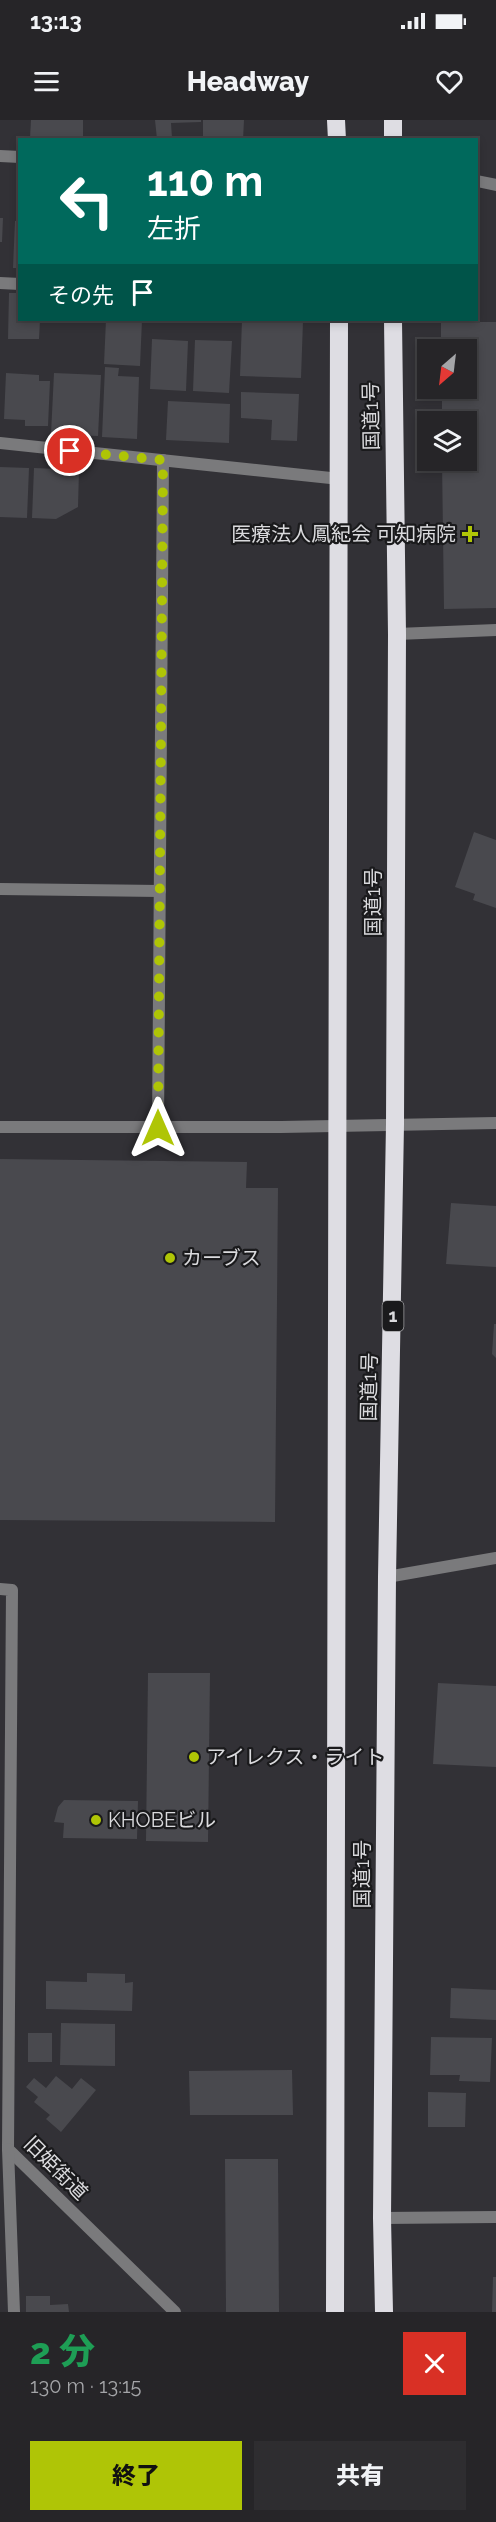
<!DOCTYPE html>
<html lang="ja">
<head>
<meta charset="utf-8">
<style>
  body { margin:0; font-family:Raleway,"Noto Sans JP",sans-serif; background:#2e2d30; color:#f1f3f6; height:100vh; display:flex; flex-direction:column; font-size:22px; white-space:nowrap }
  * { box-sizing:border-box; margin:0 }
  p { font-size:20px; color:#a4a5a8 }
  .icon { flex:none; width:33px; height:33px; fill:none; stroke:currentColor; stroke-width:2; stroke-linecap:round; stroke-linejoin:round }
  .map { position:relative; height:2192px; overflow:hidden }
  .side { display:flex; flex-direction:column; background:#262528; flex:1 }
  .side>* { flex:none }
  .guide { position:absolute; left:18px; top:18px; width:460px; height:183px; border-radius:0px; box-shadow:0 3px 9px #0003,0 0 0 2px #424245; background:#00695c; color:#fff; overflow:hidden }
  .needle { width:39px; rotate:208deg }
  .buttons { position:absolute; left:417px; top:219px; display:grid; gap:12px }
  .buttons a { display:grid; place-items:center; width:60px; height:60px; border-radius:0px; background:#262528; box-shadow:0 3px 9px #0003,0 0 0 2px #424245; font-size:30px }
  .pin { position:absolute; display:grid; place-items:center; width:51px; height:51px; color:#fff; margin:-26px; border:3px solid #fff; border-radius:50%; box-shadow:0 2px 6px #0007 }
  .me { position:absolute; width:66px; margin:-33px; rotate:0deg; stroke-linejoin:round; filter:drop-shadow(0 0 4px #0008) }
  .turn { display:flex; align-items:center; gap:21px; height:126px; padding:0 30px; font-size:27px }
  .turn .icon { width:78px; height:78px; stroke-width:2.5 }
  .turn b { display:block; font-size:42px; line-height:51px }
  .then { display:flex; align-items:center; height:57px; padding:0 30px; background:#0003; gap:12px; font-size:22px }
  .round { display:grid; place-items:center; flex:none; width:63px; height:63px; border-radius:0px; background:#2e2d30 }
  .head { display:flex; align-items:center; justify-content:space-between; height:102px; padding:0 30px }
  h1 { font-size:36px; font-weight:800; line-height:45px; color:#1e9e55 }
  .action { display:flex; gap:12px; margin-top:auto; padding:12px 30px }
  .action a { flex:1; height:69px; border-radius:0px; background:#afc506; color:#111; font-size:24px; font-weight:800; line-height:69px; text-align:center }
  .action a+a { background:#2e2d30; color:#f1f3f6 }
  .status { display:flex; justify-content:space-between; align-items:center; height:42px; padding:0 30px; background:#262528; direction:ltr }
  .status svg { height:16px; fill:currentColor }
  header { display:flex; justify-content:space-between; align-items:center; height:78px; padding:0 30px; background:#262528; font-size:27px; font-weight:800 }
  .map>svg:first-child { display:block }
</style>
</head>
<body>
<div class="status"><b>13:13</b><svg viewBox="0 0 49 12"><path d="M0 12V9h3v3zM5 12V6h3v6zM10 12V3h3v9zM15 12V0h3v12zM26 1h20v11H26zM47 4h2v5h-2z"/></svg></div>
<header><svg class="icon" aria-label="menu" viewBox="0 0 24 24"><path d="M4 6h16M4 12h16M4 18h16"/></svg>Headway<svg class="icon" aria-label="heart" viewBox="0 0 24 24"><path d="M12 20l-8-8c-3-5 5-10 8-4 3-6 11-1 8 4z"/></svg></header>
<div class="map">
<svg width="496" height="2192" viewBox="0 0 496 2192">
  <rect width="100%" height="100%" fill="#323136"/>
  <g fill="#49494e">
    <path d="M 31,0 L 83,0 L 83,18 L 30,18 Z"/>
    <path d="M 155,0 L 201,0 L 201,2 L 171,3 L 172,18 L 157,19 Z"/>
    <path d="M 203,0 L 244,0 L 243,20 L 203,20 Z"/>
    <path d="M 0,98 L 3,98 L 2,122 L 0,122 Z"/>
    <path d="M 15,101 L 20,101 L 20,148 L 13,148 Z"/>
    <path d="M 9,173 L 20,173 L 20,200 L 40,200 L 39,219 L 8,219 Z"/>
    <path d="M 106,200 L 142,200 L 140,246 L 104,244 Z"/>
    <path d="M 242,200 L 303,201 L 301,258 L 240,256 Z"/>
    <path d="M 441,202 L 496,202 L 496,488 L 444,489 L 442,340 L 466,340 L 466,302 L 442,302 L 442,268 L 466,268 L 466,230 L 441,230 Z"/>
    <path d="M 152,219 L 188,221 L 186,271 L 150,269 Z"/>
    <path d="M 195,220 L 232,221 L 229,273 L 193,271 Z"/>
    <path d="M 105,247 L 119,248 L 118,256 L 139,257 L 137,319 L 102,317 Z"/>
    <path d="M 6,253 L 39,255 L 39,261 L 50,261 L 48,306 L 25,306 L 25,300 L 4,299 Z"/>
    <path d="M 54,253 L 101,255 L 98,316 L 51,314 Z"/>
    <path d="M 241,272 L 299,274 L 297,321 L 271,320 L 272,300 L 241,298 Z"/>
    <path d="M 168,281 L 230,284 L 229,323 L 166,320 Z"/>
    <path d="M 0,347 L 29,348 L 27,398 L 0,397 Z"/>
    <path d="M 34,348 L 79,350 L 78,387 L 56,399 L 32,398 Z"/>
    <path d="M 474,712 L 496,720 L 496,788 L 473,780 L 475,774 L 455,767 Z"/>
    <path d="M 0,1039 L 247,1042 L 246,1068 L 278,1068 L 275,1402 L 0,1400 Z"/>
    <path d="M 451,1083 L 496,1086 L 496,1147 L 446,1144 Z"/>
    <path d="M 494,1204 L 496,1204 L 496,1238 L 492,1234 Z"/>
    <path d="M 148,1553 L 210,1553 L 208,1722 L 146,1721 Z"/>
    <path d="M 438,1563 L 496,1566 L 496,1647 L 433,1644 Z"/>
    <path d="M 64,1680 L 138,1681 L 137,1719 L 63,1718 L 64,1703 L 54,1702 L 58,1687 Z"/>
    <path d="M 87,1853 L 125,1854 L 125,1863 L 133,1862 L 132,1891 L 46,1889 L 46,1861 L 87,1862 Z"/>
    <path d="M 451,1868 L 496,1870 L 496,1900 L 450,1898 Z"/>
    <path d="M 61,1903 L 115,1904 L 115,1946 L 60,1945 Z"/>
    <rect x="28" y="1913" width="24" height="29"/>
    <path d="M 431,1917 L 492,1918 L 490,1962 L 459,1961 L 460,1955 L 430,1955 Z"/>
    <path d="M 292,1950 L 293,1995 L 190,1995 L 189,1951 Z"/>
    <path d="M 56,1956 L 72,1969 L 81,1958 L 96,1970 L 61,2012 L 46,1999 L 50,1995 L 34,1982 L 38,1977 L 26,1967 L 34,1958 L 46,1968 Z"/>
    <path d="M 428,1972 L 466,1973 L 465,2007 L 428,2007 Z"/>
    <path d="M 225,2039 L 278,2039 L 279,2192 L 226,2192 Z"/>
    <path d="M 493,2157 L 496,2157 L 496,2192 L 492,2192 Z"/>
    <path d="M 26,2176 L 50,2176 L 50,2185 L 68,2184 L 69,2192 L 26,2192 Z"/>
  </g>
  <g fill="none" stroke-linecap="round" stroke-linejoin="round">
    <g stroke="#7a7a7c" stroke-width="12">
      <path d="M 0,36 L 20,37"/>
      <path d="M 477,61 L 496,65"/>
      <path d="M 0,163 L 20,164"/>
      <path d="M 0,323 L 340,359"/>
      <path d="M 397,514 L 496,510"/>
      <path d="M 0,769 L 160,771"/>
      <path d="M 0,1007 L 281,1007 L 496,1003"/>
      <path d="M 158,1008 L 163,340"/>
      <path d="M 387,1457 L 496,1438"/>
      <path d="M 0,1469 L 12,1470 L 8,2029 L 175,2192"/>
      <path d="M 8,2029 L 14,2192"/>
      <path d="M 382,2098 L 496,2097"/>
    </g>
    <g stroke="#dedde3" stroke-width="18">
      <path d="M 336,0 L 337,20"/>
      <path d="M 393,0 L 393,20"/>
      <path d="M 335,2192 L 339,200"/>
      <path d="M 384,2192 L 382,2098 L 387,1457 L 395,1004 L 397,514 L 393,200"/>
    </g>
  </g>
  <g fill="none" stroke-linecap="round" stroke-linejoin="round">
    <path stroke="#afc506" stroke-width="10" stroke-dasharray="0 18" d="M 70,331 L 163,340 L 158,1008"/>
  </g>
  <g fill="#afc506" stroke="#1a1a1c" stroke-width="2">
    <path d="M467 405h6v6h6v6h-6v6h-6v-6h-6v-6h6z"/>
    <circle cx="170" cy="1138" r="6"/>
    <circle cx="194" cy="1637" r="6"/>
    <circle cx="96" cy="1700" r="6"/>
  </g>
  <g text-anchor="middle" stroke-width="4.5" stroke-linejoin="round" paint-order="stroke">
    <rect fill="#1a1a1c" stroke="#a0a0a3" stroke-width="1.5" x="382.5" y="1181" width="21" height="30" rx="4.5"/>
    <g font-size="18" font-weight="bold" fill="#dadadd">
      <text x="393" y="1202">1</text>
    </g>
    <g font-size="20" fill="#dadadd" stroke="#1a1a1c">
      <text transform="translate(371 296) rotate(-91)" y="7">国道1号</text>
      <text transform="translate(373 782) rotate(-90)" y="7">国道1号</text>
      <text transform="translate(369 1267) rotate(-89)" y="7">国道1号</text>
      <text transform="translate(362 1754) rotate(-90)" y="7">国道1号</text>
      <text transform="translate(56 2048) rotate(45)" y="7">旧姫街道</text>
    </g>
    <g font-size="20" fill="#dadadd" stroke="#1a1a1c" text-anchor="start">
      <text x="456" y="421" text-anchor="end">医療法人鳳紀会 可知病院</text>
      <text x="182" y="1145">カーブス</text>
      <text x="206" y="1644">アイレクス・ライト</text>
      <text x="108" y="1707">KHOBEビル</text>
    </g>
  </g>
</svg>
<div class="buttons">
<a><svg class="needle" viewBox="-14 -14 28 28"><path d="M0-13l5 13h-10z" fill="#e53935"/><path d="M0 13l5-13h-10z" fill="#a4a5a8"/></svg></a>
<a><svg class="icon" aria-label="layers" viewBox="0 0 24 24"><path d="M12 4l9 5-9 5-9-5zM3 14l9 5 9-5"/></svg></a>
</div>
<div class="pin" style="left:70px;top:331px;background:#d93025"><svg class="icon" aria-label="arrive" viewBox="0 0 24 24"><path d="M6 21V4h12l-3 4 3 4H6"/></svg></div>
<svg class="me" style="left:158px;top:1008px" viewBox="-20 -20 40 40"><path d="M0-17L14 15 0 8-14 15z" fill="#afc506" stroke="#fff" stroke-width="4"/></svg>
<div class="guide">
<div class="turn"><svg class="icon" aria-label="left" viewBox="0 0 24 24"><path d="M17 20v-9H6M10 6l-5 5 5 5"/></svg><div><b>110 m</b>左折</div></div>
<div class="then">その先<svg class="icon" aria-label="arrive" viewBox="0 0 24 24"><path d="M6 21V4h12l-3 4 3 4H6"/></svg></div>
</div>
</div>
<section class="side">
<div class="head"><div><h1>2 分</h1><p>130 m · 13:15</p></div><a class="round" style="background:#d93025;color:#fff"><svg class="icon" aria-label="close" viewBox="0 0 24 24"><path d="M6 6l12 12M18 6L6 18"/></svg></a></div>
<div class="action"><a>終了</a><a>共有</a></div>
</section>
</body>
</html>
